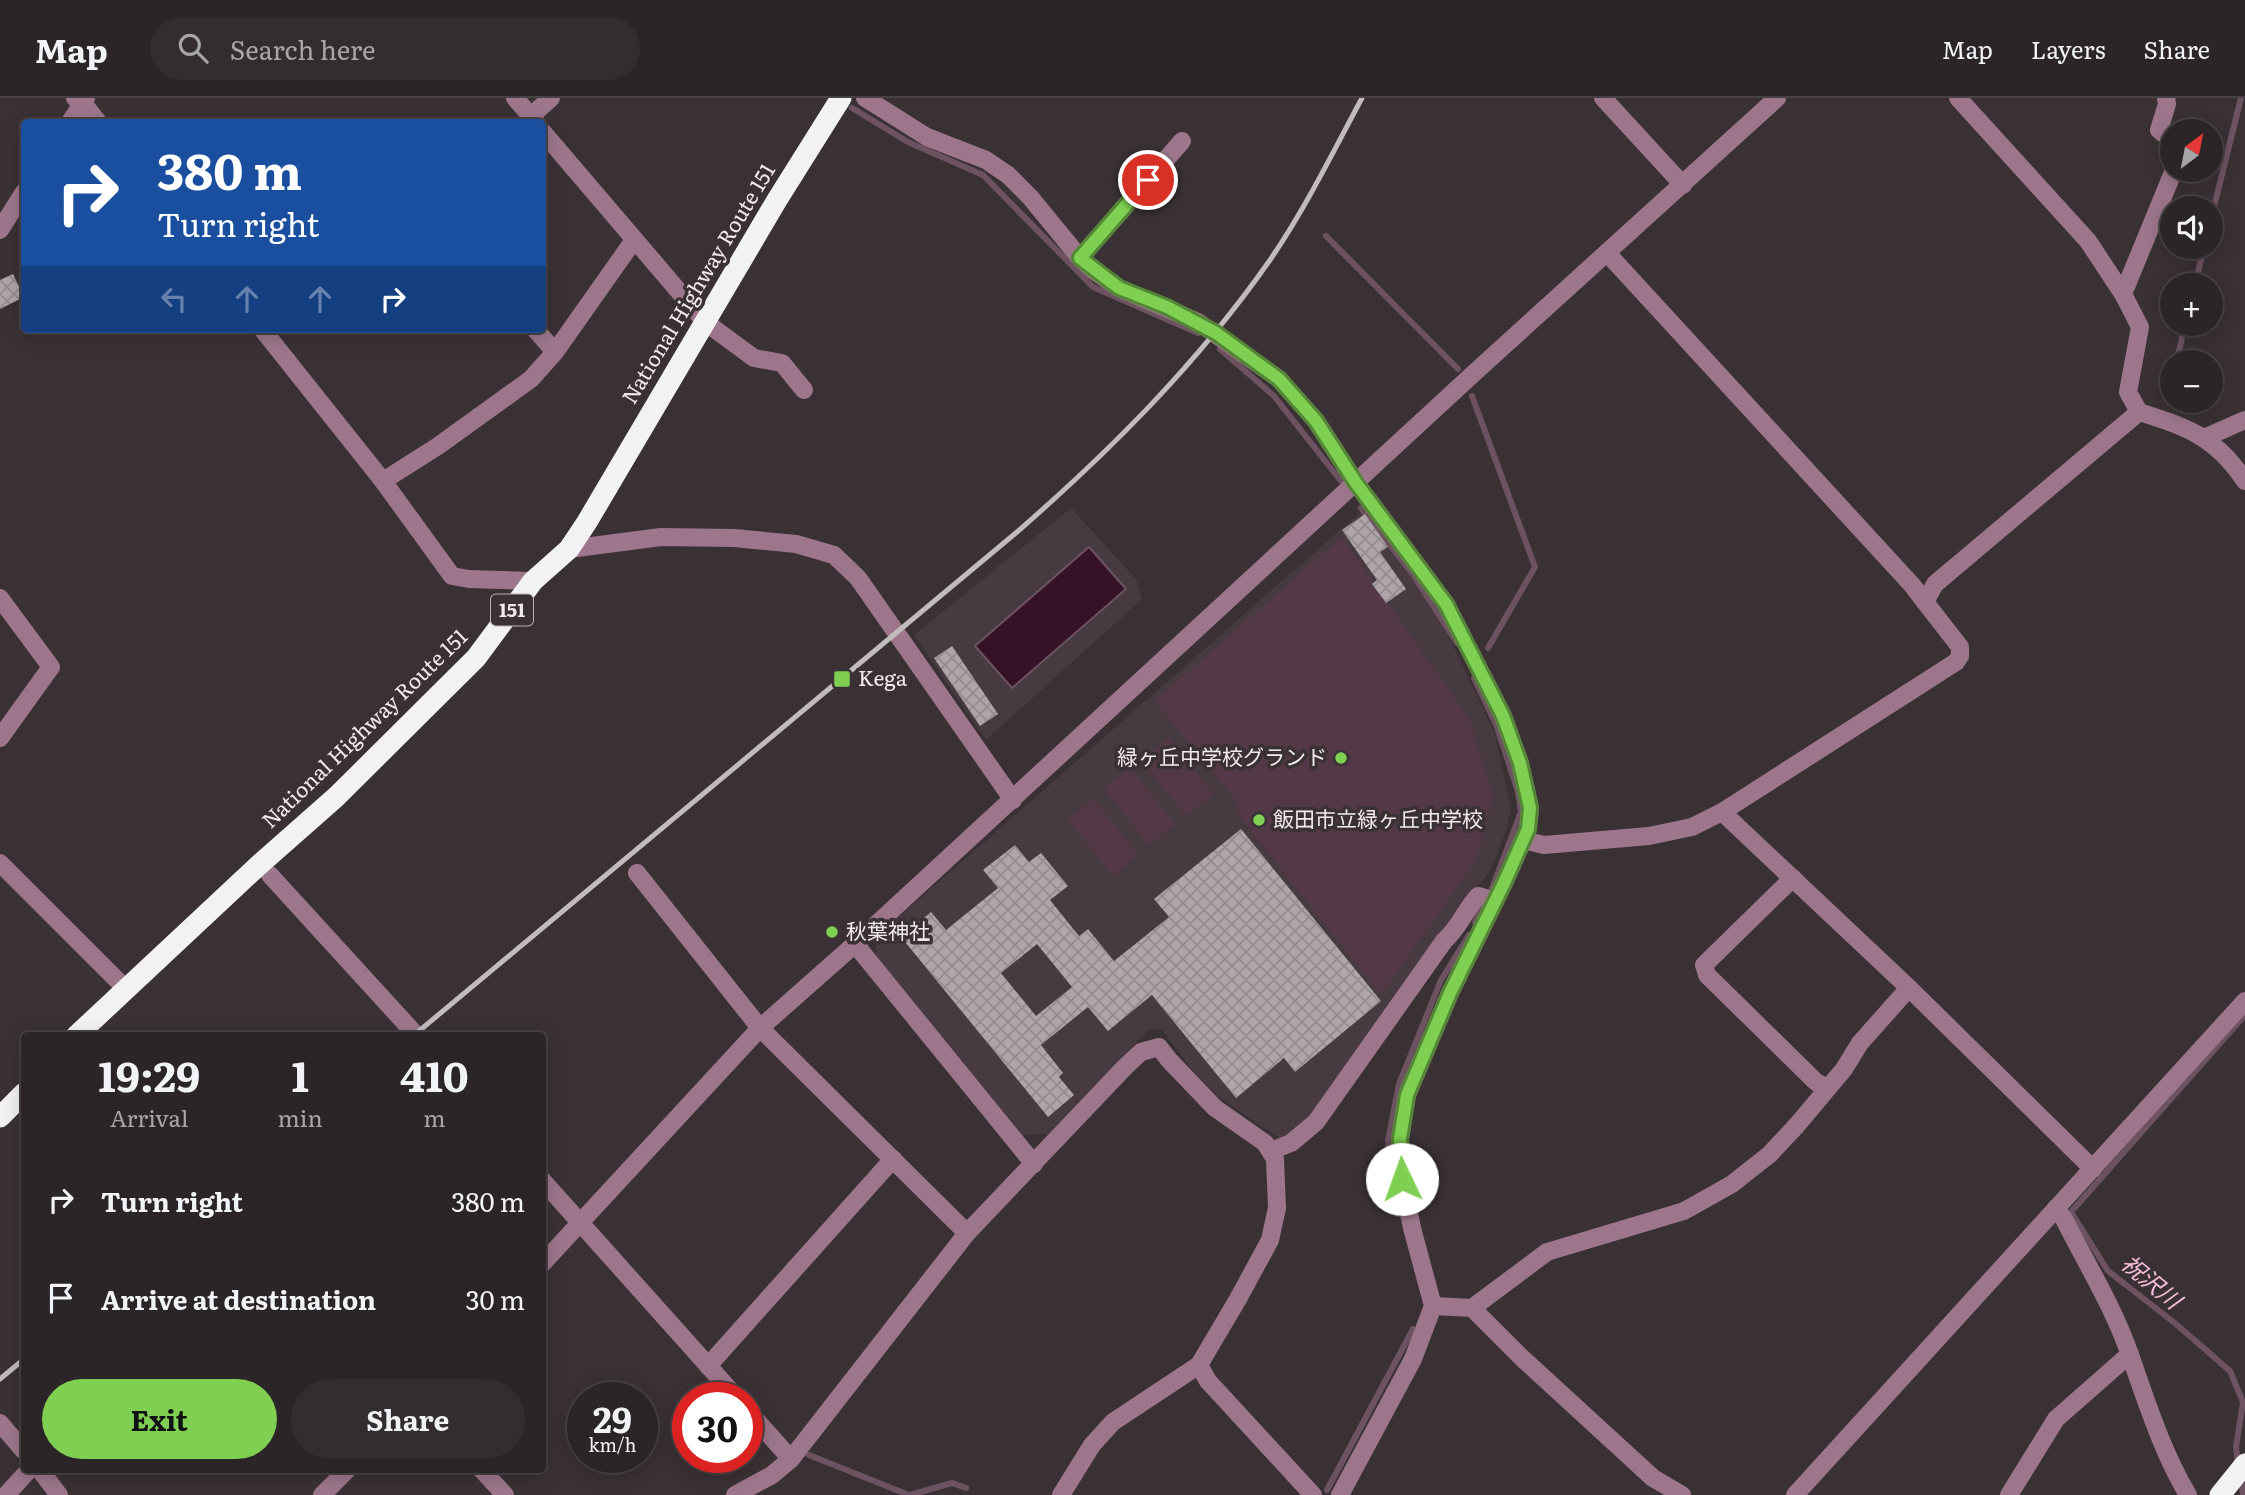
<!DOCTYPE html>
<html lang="en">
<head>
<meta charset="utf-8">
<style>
  body { margin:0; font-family:Literata,"Noto Sans JP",serif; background:#342d30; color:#f1f3f6; height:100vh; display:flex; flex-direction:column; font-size:26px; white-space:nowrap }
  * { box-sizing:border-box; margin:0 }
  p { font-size:23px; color:#a6a5a8 }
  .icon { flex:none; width:38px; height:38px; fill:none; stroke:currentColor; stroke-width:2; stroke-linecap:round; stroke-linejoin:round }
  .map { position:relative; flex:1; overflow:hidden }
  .details { position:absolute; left:21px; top:934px; width:525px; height:441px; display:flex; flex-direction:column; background:#2c2528; border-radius:7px; box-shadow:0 4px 18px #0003,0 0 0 2px #484245 }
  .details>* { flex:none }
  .guide { position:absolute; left:21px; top:21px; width:525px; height:214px; border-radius:7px; box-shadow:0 4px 18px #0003,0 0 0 2px #484245; background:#1a4fa0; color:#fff; overflow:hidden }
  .needle { width:46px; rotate:32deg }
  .fabs { position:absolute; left:2160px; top:21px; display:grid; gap:14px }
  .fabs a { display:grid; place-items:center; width:63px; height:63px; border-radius:50%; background:#2c2528; box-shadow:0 4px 18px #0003,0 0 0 2px #484245; font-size:35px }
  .speed { position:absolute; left:567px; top:1284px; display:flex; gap:14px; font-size:35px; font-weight:700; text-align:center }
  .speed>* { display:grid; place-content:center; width:91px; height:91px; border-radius:50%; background:#2c2528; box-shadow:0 4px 18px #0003,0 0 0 2px #484245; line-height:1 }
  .speed small { font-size:18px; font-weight:400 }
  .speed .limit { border:10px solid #d22; background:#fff; color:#111 }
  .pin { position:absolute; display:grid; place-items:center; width:60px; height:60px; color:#fff; margin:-30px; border:4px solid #fff; border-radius:50%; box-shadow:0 2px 7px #0007 }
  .me { position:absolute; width:77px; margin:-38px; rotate:357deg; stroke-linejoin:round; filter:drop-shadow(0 0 5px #0008) }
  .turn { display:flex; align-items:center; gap:24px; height:147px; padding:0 21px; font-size:32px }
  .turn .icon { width:91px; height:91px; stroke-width:2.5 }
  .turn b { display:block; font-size:49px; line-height:60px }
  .lanes { display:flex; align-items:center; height:66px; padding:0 21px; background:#0003; justify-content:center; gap:35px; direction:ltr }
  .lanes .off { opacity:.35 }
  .eta { display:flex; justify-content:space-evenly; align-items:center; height:119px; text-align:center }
  .eta b { font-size:42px; font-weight:700; line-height:49px }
  .cta { display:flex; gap:14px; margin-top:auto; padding:14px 21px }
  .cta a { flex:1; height:80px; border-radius:42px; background:#7fd052; color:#111; font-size:28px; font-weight:700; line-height:80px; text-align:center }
  .cta a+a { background:#342d30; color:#f1f3f6 }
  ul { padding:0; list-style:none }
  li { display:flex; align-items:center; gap:21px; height:98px; padding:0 21px }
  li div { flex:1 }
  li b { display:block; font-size:26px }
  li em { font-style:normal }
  header { display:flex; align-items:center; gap:42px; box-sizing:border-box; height:98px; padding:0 35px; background:#2c2528; border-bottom:2px solid #484245 }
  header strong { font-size:33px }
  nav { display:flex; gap:38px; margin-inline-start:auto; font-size:24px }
  .search { width:490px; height:63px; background:#342d30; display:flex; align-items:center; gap:18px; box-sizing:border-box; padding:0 24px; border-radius:38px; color:#a6a5a8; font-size:26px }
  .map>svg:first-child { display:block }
</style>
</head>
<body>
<header>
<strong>Map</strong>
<div class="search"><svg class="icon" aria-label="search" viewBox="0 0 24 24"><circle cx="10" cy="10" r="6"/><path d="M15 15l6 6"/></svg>Search here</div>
<nav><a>Map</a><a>Layers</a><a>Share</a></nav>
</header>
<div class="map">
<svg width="2245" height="1397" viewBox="0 0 2245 1397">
  <defs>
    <pattern id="building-cross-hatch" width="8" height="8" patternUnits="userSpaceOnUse" patternTransform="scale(1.75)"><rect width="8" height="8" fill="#aea4a9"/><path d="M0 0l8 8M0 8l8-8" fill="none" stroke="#948c90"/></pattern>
  </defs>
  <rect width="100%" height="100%" fill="#3a3135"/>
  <g fill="#473a41">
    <path d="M 1071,410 L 1136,481 L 1142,501 L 986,642 L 914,537 Z"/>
    <path d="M 1364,411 L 1412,478 L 1446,532 L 1495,636 L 1511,711 L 1506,733 L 1491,771 L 1482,784 L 1464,803 L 1308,1022 L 1288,1039 L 1279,1040 L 1219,999 L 1194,974 L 1162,932 L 1149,931 L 1048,1036 L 1023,1037 L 877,859 L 875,840 Z"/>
  </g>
  <g fill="#533947">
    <path d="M 1342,439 L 1470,622 L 1493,698 L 1477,761 L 1381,897 L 1239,718 L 1238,705 L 1155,603 Z"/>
    <path d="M 1169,640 L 1213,696 L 1186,718 L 1141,662 Z"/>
    <path d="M 1130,670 L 1175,726 L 1149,747 L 1104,691 Z"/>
    <path d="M 1094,701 L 1138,757 L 1113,778 L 1068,721 Z"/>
  </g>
  <path fill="#351227" stroke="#6d5362" stroke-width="2" d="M 1089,449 L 1126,491 L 1012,590 L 975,548 Z"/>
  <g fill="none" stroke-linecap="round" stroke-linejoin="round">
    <g stroke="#6d5362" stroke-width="6">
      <path d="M 852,10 L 908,44 L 983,77 L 1093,189 L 1198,235"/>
      <path d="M 2210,125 L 2241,0"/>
      <path d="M 1326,138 L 1458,271"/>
      <path d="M 2195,187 L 2204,149"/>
      <path d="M 1220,251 L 1274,298 L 1341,383"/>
      <path d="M 2178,264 L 2178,258 L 2185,226"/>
      <path d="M 1472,298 L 1535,469 L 1488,550"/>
      <path d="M 2186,303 L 2193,312"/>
      <path d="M 1361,410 L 1414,478 L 1457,545"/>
      <path d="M 1474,580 L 1497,629 L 1518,694 L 1521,714 L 1491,793"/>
      <path d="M 1475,824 L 1486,802"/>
      <path d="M 1397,1116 L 1388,1043 L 1399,986 L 1441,882 L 1469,837"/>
      <path d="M 809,1357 L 909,1397"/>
      <path d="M 2238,1365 L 2236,1349 L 2243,1304 L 2230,1273 L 2176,1226 L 2108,1173 L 2071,1114 L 2245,917"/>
      <path d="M 2241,1379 L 2243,1397"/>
      <path d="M 1327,1392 L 1413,1231"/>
      <path d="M 910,1397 L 952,1385 L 966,1390"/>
    </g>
  </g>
  <g fill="url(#building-cross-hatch)" fill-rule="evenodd">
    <path d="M 13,176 L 24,199 L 0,211 L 0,182 Z"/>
    <path d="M 1365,416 L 1388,449 L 1380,454 L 1406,491 L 1386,505 L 1372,486 L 1377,482 L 1342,432 Z"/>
    <path d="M 952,548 L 998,616 L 980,628 L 934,560 Z"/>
    <path d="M 1241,731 L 1381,903 L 1295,974 L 1284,960 L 1236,1000 L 1152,897 L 1108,933 L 1088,909 L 1041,947 L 1063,975 L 1059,979 L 1074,997 L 1048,1019 L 901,839 L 931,814 L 946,832 L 998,790 L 983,772 L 1015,747 L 1029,764 L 1041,755 L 1068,788 L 1050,802 L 1079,838 L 1088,831 L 1114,863 L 1169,819 L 1154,801 ZM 1037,846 L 1072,889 L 1036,918 L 1001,875 Z"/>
  </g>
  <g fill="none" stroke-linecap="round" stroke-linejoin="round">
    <g stroke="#9d768b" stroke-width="18">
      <path d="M 75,0 L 83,5 L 98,24"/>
      <path d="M 515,0 L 536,24"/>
      <path d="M 865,0 L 927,39 L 986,62 L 1008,77 L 1030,99 L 1080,160 L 1093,172 L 1119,190 L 1198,224 L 1279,281 L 1316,323 L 1356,385 L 1446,506 L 1503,618 L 1520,665 L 1530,710 L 1528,731 L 1504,785 L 1450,895 L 1407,997 L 1400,1041 L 1402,1081 L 1412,1130 L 1433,1208 L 1413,1261 L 1340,1397"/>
      <path d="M 1603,0 L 1683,87"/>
      <path d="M 1958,0 L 2088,143 L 2123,196 L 2140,229 L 2128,294 L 2139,314 C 2187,329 2216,339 2245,383"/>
      <path d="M 2166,0 L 2167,6 L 2159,32 L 2172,43"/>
      <path d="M 531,18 L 551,0"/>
      <path d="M 70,24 L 86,0"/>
      <path d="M 542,33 L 705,224 L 754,260 L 782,265 L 804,292"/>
      <path d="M 0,132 L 24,94"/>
      <path d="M 1607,155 L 1912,487 L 1925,504"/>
      <path d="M 1080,160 L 1182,43"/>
      <path d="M 2123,196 L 2174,72"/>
      <path d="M 262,231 L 383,383 L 452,478 L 469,481 L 533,483"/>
      <path d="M 535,231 L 555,254"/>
      <path d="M 2204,340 L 2245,322"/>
      <path d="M 383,383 L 438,348 L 531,281 L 555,254 L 634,142"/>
      <path d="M 569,451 L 661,439 L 734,440 L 796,446 L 834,457 L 858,480 L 1013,702"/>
      <path d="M 0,500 L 51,569 L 0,640"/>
      <path d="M 1722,714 L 1909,890 L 2093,1071"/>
      <path d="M 1523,742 L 1544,747 L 1649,738 L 1692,729 L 1722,714 L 1956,564 L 1960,558 L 1960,549 L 1925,504 L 1935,486 L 2139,314"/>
      <path d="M 0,765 L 125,890"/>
      <path d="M 637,775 L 760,930 L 967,1135"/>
      <path d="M 270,777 L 417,938"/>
      <path d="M 1793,780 L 1704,867 L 1707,877 L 1816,984 L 1827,990"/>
      <path d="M 855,846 L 1034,1066"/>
      <path d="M 1271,1053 L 1291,1045 L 1316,1024 L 1444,843 C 1459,830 1465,812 1478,798 L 1495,803"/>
      <path d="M 542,1082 L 737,1300"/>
      <path d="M 2056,1110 L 2064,1121 C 2086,1165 2114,1210 2130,1257 C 2147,1305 2162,1353 2188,1397"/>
      <path d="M 542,1166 L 760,930 L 855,846 L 1473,276 L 1777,0"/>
      <path d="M 1433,1208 L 1472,1210 L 1547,1154 L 1684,1113 L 1732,1086 L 1770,1056 L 1797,1027 L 1844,971 L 1860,945 L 1909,890"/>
      <path d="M 1472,1210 L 1522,1260 L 1653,1380 L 1682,1397"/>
      <path d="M 708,1268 L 893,1061"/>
      <path d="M 747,1312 L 791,1361"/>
      <path d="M 0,1325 L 24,1353"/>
      <path d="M 40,1372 L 59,1397"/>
      <path d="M 482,1372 L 505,1397"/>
      <path d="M 6,1397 L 29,1372"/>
      <path d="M 322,1397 L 347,1372"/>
      <path d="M 735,1397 L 772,1377 L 791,1361 L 967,1135 L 1125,969 L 1141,954 L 1159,949 L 1169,962 L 1215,1010 L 1265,1045 L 1275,1061 L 1277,1110 L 1270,1142 L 1238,1201 L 1199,1267 L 1208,1283 L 1313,1397"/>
      <path d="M 1061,1397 L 1092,1347 L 1113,1324 L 1199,1267"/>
      <path d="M 1795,1397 L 2245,903"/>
      <path d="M 2009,1397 L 2056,1321 L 2130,1256"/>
    </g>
    <g stroke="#f2f2f2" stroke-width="21">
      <path d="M 76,938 L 260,766 L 336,699 L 476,560 L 533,483 L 569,451 L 587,424 L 777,102 L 841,0"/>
      <path d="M 0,1019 L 24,995"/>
      <path d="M 2220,1397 L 2245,1366"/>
    </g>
    <g stroke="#c1bbbe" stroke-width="5">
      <path d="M 413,938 L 1017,434 C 1111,352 1198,265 1270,162 C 1305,111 1333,54 1362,0"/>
      <path d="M 0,1281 L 24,1261"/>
    </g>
  </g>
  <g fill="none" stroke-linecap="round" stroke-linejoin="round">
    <defs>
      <path id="route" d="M 1148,82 L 1080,160 L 1119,190 L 1167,209 L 1216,235 L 1279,281 L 1316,323 L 1356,385 L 1446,506 L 1503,618 L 1520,665 L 1530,710 L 1528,731 L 1504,785 L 1450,895 L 1407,997 L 1400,1041 L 1402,1081"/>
    </defs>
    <use href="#route" stroke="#538735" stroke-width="18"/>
    <use href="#route" stroke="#7fd052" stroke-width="12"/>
  </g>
  <g fill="#7fd052" stroke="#3a3135" stroke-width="2.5">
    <rect x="833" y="572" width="18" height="18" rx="3.5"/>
    <circle cx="1341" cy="660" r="7"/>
    <circle cx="1259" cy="722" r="7"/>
    <circle cx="832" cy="834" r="7"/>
  </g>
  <g text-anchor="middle" stroke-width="7" stroke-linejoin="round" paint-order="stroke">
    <rect fill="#3a3135" stroke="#b9b2b6" stroke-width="2" x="491" y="496.5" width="42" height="31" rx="5"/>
    <g font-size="19" font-weight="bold" fill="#f0eaed">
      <text x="512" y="519">151</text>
    </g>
    <g font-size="21" fill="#f0eaed" stroke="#3a3135">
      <text transform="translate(699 186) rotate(-59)" y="7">National Highway Route 151</text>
      <text transform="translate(365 631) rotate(-44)" y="7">National Highway Route 151</text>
    </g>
    <g font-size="21" fill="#f0eaed" stroke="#3a3135" text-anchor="start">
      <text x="858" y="588">Kega</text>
      <text x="1327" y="667" text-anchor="end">緑ヶ丘中学校グランド</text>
      <text x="1273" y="729">飯田市立緑ヶ丘中学校</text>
      <text x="846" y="841">秋葉神社</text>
    </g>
    <g font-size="23" font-style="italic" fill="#f8bfdd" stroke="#3a3135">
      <text transform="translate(2151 1184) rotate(40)" y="8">祝沢川</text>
    </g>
  </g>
</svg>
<div class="fabs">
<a><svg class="needle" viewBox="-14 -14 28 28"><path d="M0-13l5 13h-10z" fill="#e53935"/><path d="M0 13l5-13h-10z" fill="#a6a5a8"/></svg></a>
<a><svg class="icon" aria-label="sound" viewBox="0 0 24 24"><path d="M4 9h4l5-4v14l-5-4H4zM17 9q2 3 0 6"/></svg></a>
<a>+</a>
<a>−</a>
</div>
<div class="speed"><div>29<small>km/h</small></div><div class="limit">30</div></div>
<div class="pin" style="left:1148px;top:82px;background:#d93025"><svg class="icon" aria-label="arrive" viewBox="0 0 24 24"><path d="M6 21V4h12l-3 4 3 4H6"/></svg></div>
<svg class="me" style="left:1402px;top:1081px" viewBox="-20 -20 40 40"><circle r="19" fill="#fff"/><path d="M0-13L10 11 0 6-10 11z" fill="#7fd052"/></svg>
<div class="guide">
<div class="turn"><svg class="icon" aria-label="right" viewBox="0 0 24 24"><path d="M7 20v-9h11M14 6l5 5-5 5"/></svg><div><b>380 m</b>Turn right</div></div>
<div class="lanes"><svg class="icon off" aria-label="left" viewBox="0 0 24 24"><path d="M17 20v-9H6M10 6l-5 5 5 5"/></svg><svg class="icon off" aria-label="ahead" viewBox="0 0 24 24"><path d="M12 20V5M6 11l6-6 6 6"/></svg><svg class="icon off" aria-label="ahead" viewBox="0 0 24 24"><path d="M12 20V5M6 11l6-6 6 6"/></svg><svg class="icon" aria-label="right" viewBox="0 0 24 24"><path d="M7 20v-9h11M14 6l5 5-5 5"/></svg></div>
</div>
<section class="details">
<div class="eta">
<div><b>19:29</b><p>Arrival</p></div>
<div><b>1</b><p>min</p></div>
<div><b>410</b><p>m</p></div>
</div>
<ul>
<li><svg class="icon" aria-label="right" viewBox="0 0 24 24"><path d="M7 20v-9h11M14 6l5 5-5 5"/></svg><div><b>Turn right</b></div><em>380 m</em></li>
<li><svg class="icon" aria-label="arrive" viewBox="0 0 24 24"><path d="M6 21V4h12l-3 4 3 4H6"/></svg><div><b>Arrive at destination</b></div><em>30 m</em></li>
</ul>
<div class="cta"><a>Exit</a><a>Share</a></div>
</section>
</div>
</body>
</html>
